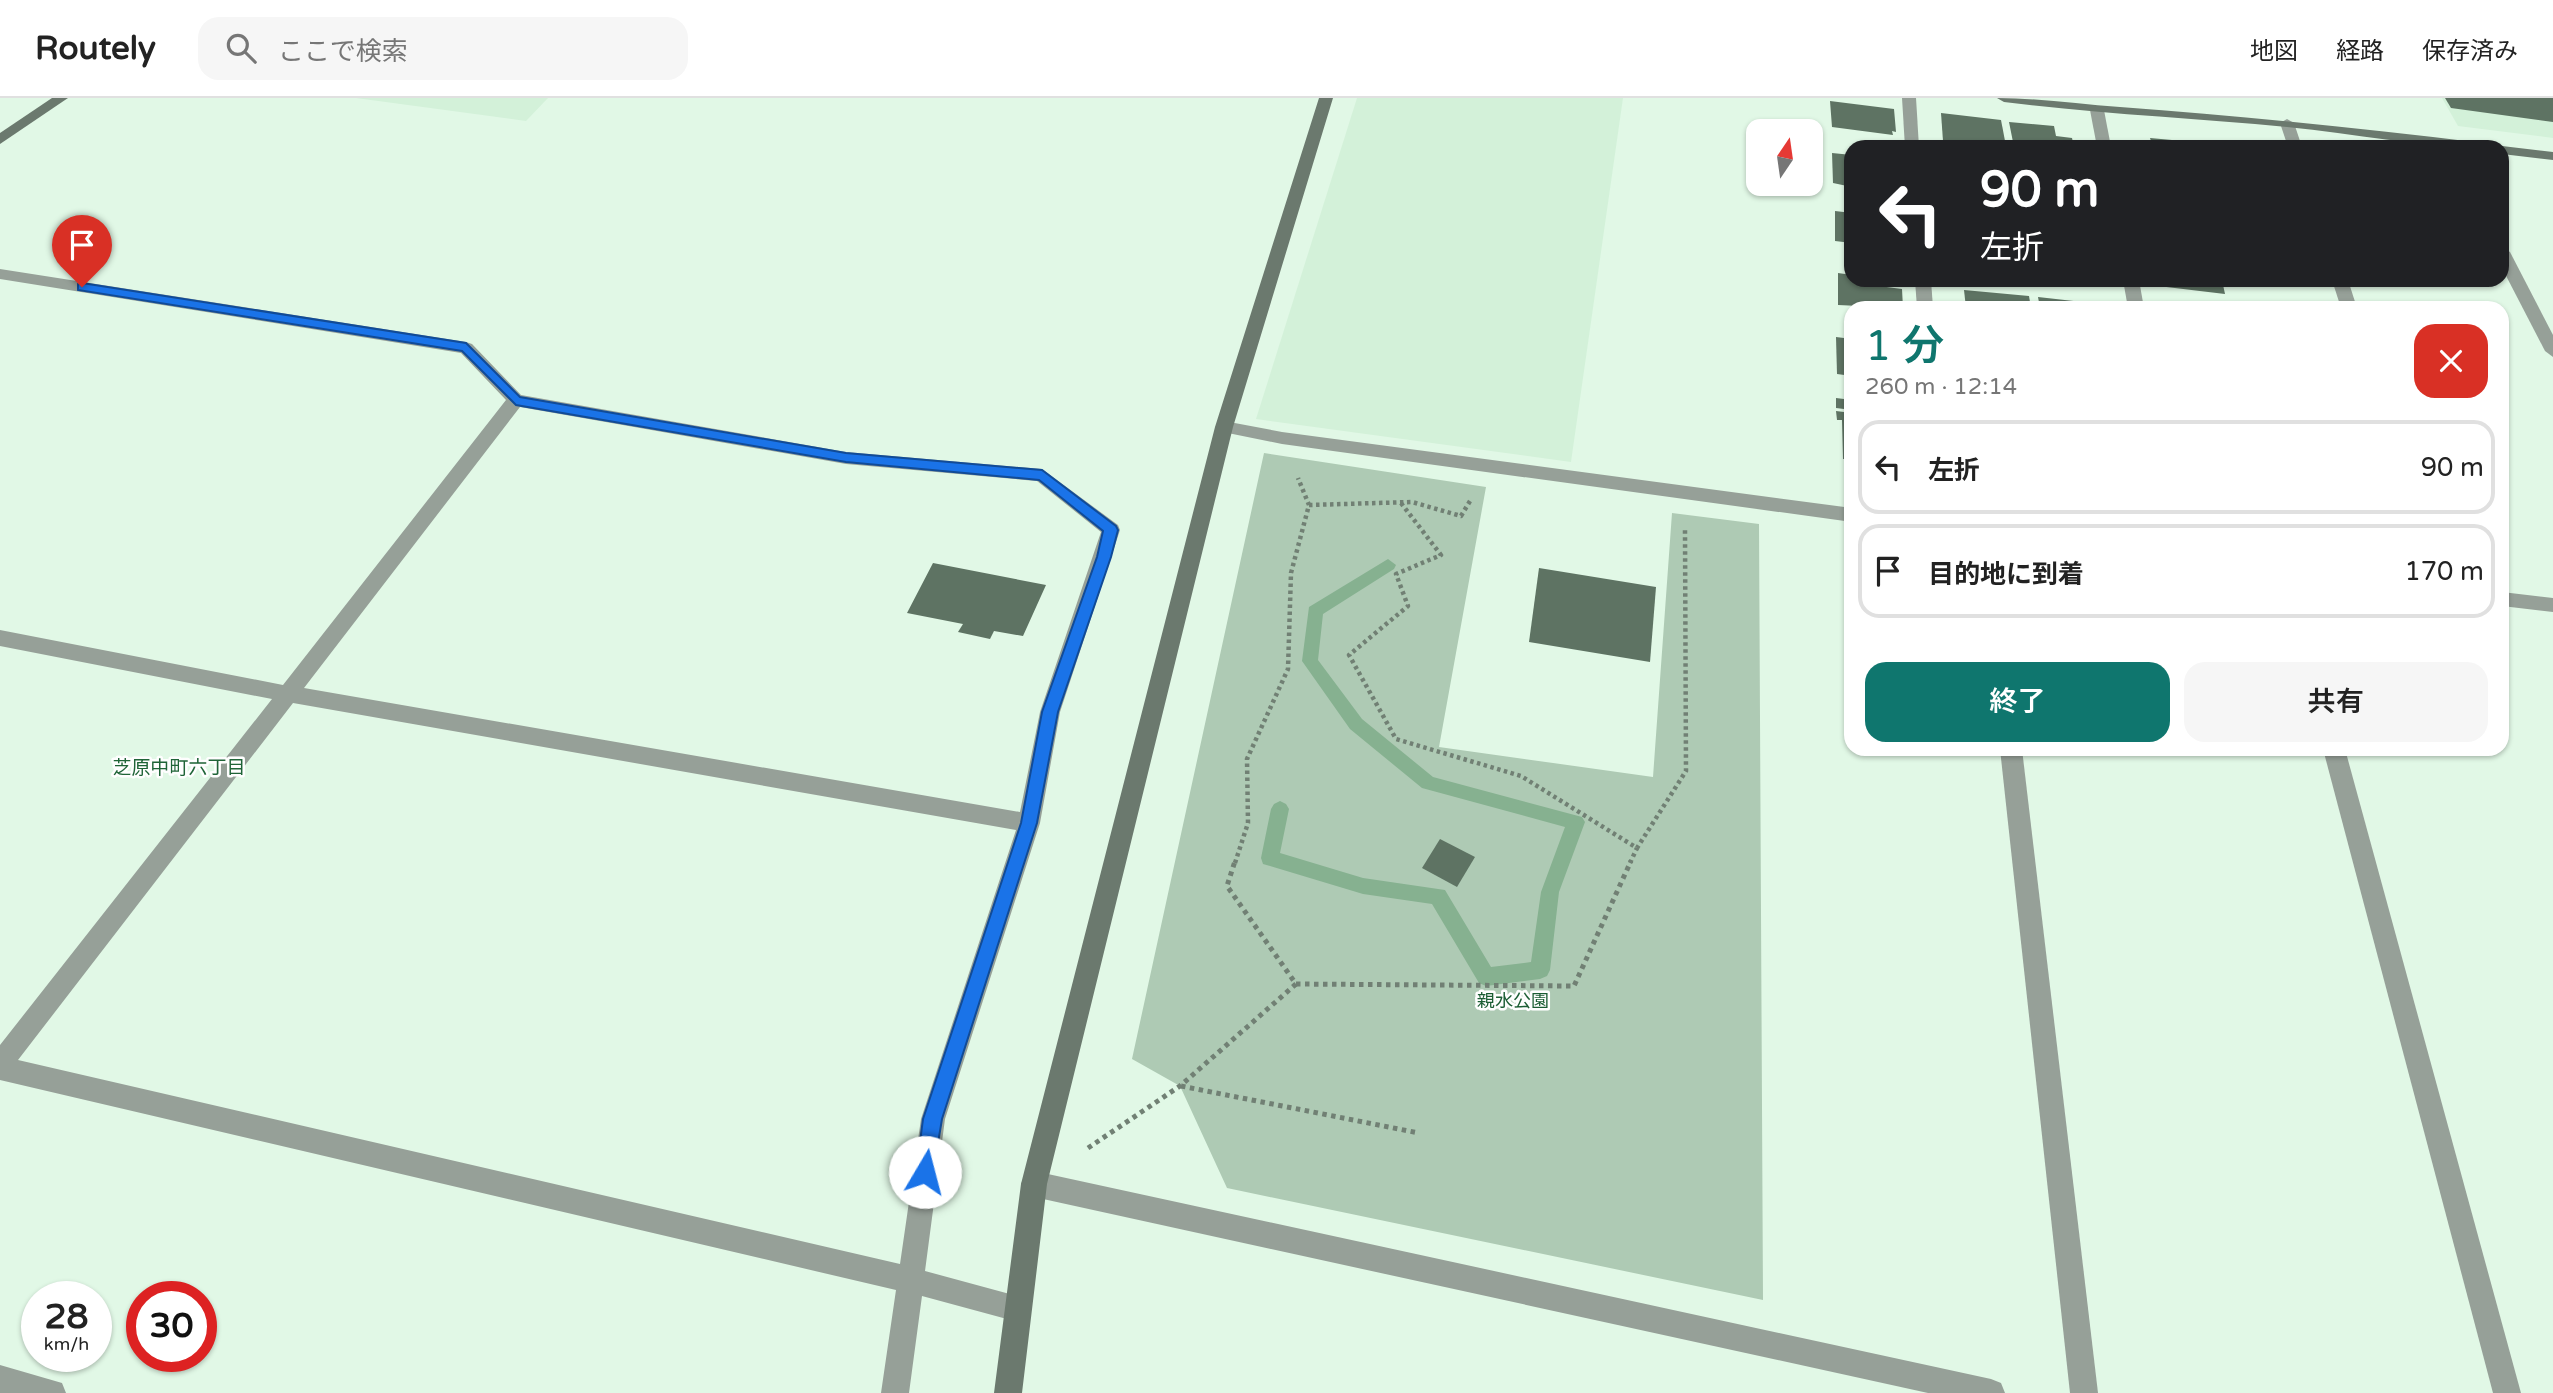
<!DOCTYPE html>
<html lang="ja">
<head>
<meta charset="utf-8">
<style>
  body { margin:0; font-family:"Varela Round","Noto Sans JP",sans-serif; background:#f6f6f6; color:#222; height:100vh; display:flex; flex-direction:column; font-size:26px; white-space:nowrap }
  * { box-sizing:border-box; margin:0 }
  p { font-size:23px; color:#767676 }
  .icon { flex:none; width:38px; height:38px; fill:none; stroke:currentColor; stroke-width:2; stroke-linecap:round; stroke-linejoin:round }
  .map { position:relative; flex:1; overflow:hidden }
  .details { position:absolute; left:1844px; top:203px; width:665px; height:455px; display:flex; flex-direction:column; background:#fff; border-radius:21px; box-shadow:0 2px 5px #0004 }
  .details>* { flex:none }
  .banner { position:absolute; left:1844px; top:42px; width:665px; height:147px; border-radius:21px; box-shadow:0 2px 5px #0004; background:#202124; color:#fff; overflow:hidden }
  .needle { width:46px; rotate:13deg }
  .fabs { position:absolute; left:1746px; top:21px; display:grid; gap:14px }
  .fabs a { display:grid; place-items:center; width:77px; height:77px; border-radius:14px; background:#fff; box-shadow:0 2px 5px #0004; font-size:35px }
  .speed { position:absolute; left:21px; top:1183px; display:flex; gap:14px; font-size:35px; font-weight:700; text-align:center }
  .speed>* { display:grid; place-content:center; width:91px; height:91px; border-radius:50%; background:#fff; box-shadow:0 2px 5px #0004; line-height:1 }
  .speed small { font-size:18px; font-weight:400 }
  .speed .limit { border:10px solid #d22; background:#fff; color:#111 }
  .pin { position:absolute; display:grid; place-items:center; width:60px; height:60px; color:#fff; margin:-72px -30px; border-radius:50% 50% 50% 0; rotate:-45deg; box-shadow:0 0 7px #0007 }
  .pin .icon { rotate:45deg }
  .me { position:absolute; width:77px; margin:-38px; rotate:8deg; stroke-linejoin:round; filter:drop-shadow(0 0 5px #0008) }
  .turn { display:flex; align-items:center; gap:24px; height:147px; padding:0 21px; font-size:32px }
  .turn .icon { width:91px; height:91px; stroke-width:2.5 }
  .turn b { display:block; font-size:49px; line-height:60px }
  .round { display:grid; place-items:center; flex:none; width:74px; height:74px; border-radius:21px; background:#f6f6f6 }
  .overview { display:flex; align-items:center; justify-content:space-between; height:119px; padding:0 21px }
  h1 { font-size:42px; font-weight:600; line-height:52px; color:#0f766e }
  .cta { display:flex; gap:14px; margin-top:auto; padding:14px 21px }
  .cta a { flex:1; height:80px; border-radius:21px; background:#0f766e; color:#fff; font-size:28px; font-weight:600; line-height:80px; text-align:center }
  .cta a+a { background:#f6f6f6; color:#222 }
  ul { padding:0; list-style:none }
  li { display:flex; align-items:center; gap:21px; height:94px; margin:0 14px 10px; padding:0 7px; border:4px solid #e0e0e0; border-radius:21px }
  li div { flex:1 }
  li b { display:block; font-size:26px }
  li em { font-style:normal }
  header { display:flex; align-items:center; gap:42px; box-sizing:border-box; height:98px; padding:0 35px; background:#fff; border-bottom:2px solid #e0e0e0 }
  header strong { font-size:33px }
  nav { display:flex; gap:38px; margin-inline-start:auto; font-size:24px }
  .search { width:490px; height:63px; background:#f6f6f6; display:flex; align-items:center; gap:18px; box-sizing:border-box; padding:0 24px; border-radius:21px; color:#767676; font-size:26px }
  .map>svg:first-child { display:block }
</style>
</head>
<body>
<header>
<strong>Routely</strong>
<div class="search"><svg class="icon" aria-label="search" viewBox="0 0 24 24"><circle cx="10" cy="10" r="6"/><path d="M15 15l6 6"/></svg>ここで検索</div>
<nav><a>地図</a><a>経路</a><a>保存済み</a></nav>
</header>
<div class="map">
<svg width="2553" height="1295" viewBox="0 0 2553 1295">
  <rect width="100%" height="100%" fill="#e1f8e6"/>
  <g fill="#d3f1d9">
    <path d="M 356,0 L 548,0 L 526,23 Z"/>
    <path d="M 1357,0 L 1623,0 L 1571,364 L 1256,321 Z"/>
    <path d="M 2442,0 L 2553,0 L 2553,40 L 2458,28 Z"/>
  </g>
  <path fill="#aecab4" d="M 1264,355 L 1486,389 L 1439,649 L 1653,679 L 1672,415 L 1759,426 L 1763,1202 L 1227,1090 L 1180,988 L 1132,961 Z"/>
  <g fill="none" stroke-linecap="round" stroke-linejoin="round">
    <path fill="#86b190" fill-rule="evenodd" d="M 1388,461 L 1396,467 L 1394,471 L 1323,516 L 1318,562 L 1362,621 L 1433,679 L 1582,719 L 1585,724 L 1559,794 L 1550,872 L 1547,878 L 1540,881 L 1486,888 L 1479,885 L 1432,806 L 1363,796 L 1270,768 L 1263,766 L 1261,760 L 1271,711 L 1274,706 L 1280,703 L 1286,706 L 1289,711 L 1280,755 L 1363,780 L 1445,792 L 1491,869 L 1531,864 L 1541,794 L 1565,729 L 1422,690 L 1350,631 L 1302,563 L 1309,509 Z"/>
  </g>
  <g fill="#5e7363">
    <path d="M 2445,0 L 2553,0 L 2553,24 L 2451,10 Z"/>
    <path d="M 1830,3 L 1894,11 L 1896,34 L 1892,33 L 1893,37 L 1832,29 Z"/>
    <path d="M 1941,15 L 2001,22 L 2006,48 L 1943,43 Z"/>
    <path d="M 2009,24 L 2054,28 L 2056,38 L 2072,40 L 2074,49 L 2014,49 Z"/>
    <path d="M 2150,40 L 2183,43 L 2185,49 L 2137,49 L 2138,42 L 2151,43 Z"/>
    <path d="M 1832,55 L 1852,57 L 1852,89 L 1833,85 Z"/>
    <path d="M 1835,113 L 1852,115 L 1852,145 L 1835,143 Z"/>
    <path d="M 1838,175 L 1852,177 L 1852,182 L 1871,182 L 1871,187 L 1902,191 L 1903,210 L 1838,207 Z"/>
    <path d="M 2157,182 L 2222,182 L 2225,196 L 2158,188 Z"/>
    <path d="M 1964,192 L 2029,198 L 2031,210 L 1966,210 Z"/>
    <path d="M 2038,199 L 2109,207 L 2110,210 L 2040,210 Z"/>
    <path d="M 1836,239 L 1852,241 L 1852,278 L 1837,276 Z"/>
    <path d="M 1836,300 L 1852,302 L 1852,312 L 1836,310 Z"/>
    <path d="M 1836,313 L 1852,315 L 1852,362 L 1843,361 L 1842,322 L 1837,322 Z"/>
    <path d="M 933,465 L 1046,487 L 1023,538 L 994,533 L 990,541 L 958,534 L 963,526 L 907,515 Z"/>
    <path d="M 1539,470 L 1656,489 L 1650,564 L 1529,544 Z"/>
    <path d="M 1440,741 L 1475,759 L 1457,789 L 1422,770 Z"/>
  </g>
  <g fill="none" stroke-linecap="round" stroke-linejoin="round">
    <g stroke="#718074" stroke-width="4.5" stroke-dasharray="3.5 3.5" stroke-linecap="butt">
      <path d="M 1401,405 L 1441,457 L 1396,476 L 1408,508 L 1349,557 L 1396,641 L 1521,678 L 1637,750 L 1686,673 L 1685,432"/>
      <path d="M 1309,407 L 1412,404 L 1461,418 L 1470,403"/>
      <path d="M 1235,765 L 1248,725 L 1247,661 L 1288,571 L 1291,475 L 1309,407 L 1298,380"/>
      <path d="M 1630,765 L 1637,750"/>
    </g>
    <g stroke="#718074" stroke-width="5" stroke-dasharray="4.5 4.5" stroke-linecap="butt">
      <path d="M 1296,886 L 1574,888 L 1631,763"/>
      <path d="M 1181,988 L 1419,1035"/>
      <path d="M 1088,1050 L 1180,988 L 1296,886 L 1227,788 L 1235,763"/>
    </g>
    <g fill="#96a098" fill-rule="evenodd">
      <path d="M 1902,0 L 1916,0 L 1919,49 L 1905,49 Z"/>
      <path d="M 2097,8 L 2104,12 L 2111,49 L 2097,49 L 2090,12 Z"/>
      <path d="M 2287,21 L 2294,25 L 2302,49 L 2288,49 L 2280,25 Z"/>
      <path d="M 2502,149 L 2510,154 L 2553,237 L 2553,259 L 2545,253 L 2502,170 Z"/>
      <path d="M 0,171 L 466,244 L 472,246 L 521,297 L 846,354 L 1042,371 L 1118,427 L 1120,432 L 1060,614 L 1040,725 L 945,1021 L 925,1173 L 1028,1201 L 1031,1211 L 1028,1221 L 1018,1224 L 922,1198 L 909,1295 L 881,1295 L 896,1192 L 0,982 L 0,947 L 272,601 L 0,548 L 0,532 L 283,587 L 506,302 L 461,255 L 0,181 ZM 520,309 L 846,366 L 1037,383 L 1101,434 L 1040,614 L 1020,714 L 304,590 ZM 293,605 L 1016,732 L 921,1021 L 900,1166 L 18,962 Z"/>
      <path d="M 1915,182 L 1931,182 L 1933,210 L 1917,210 Z"/>
      <path d="M 2123,182 L 2139,182 L 2144,210 L 2128,210 Z"/>
      <path d="M 2332,182 L 2348,182 L 2357,210 L 2341,210 Z"/>
      <path d="M 1224,323 L 1282,334 L 1852,410 L 1852,424 L 1282,346 L 1218,333 L 1215,329 Z"/>
      <path d="M 2502,494 L 2553,500 L 2553,514 L 2502,508 Z"/>
      <path d="M 2000,651 L 2022,651 L 2098,1295 L 2070,1295 Z"/>
      <path d="M 2323,651 L 2345,651 L 2521,1295 L 2493,1295 Z"/>
      <path d="M 1034,1073 L 1991,1281 L 2001,1285 L 2005,1295 L 1928,1295 L 1034,1099 L 1025,1095 L 1021,1086 L 1025,1077 Z"/>
      <path d="M 0,1267 L 62,1285 L 66,1295 L 0,1295 Z"/>
    </g>
    <g fill="#6b796e" fill-rule="evenodd">
      <path d="M 52,0 L 68,0 L 0,46 L 0,35 Z"/>
      <path d="M 1319,0 L 1333,0 L 1233,329 L 1047,1086 L 1022,1295 L 994,1295 L 1021,1086 L 1215,329 Z"/>
      <path d="M 1997,0 C 2038,0 2078,6 2120,9 C 2241,18 2361,30 2482,45 L 2489,49 C 2421,49 2355,36 2287,29 C 2192,20 2098,16 2004,4 Z"/>
      <path d="M 2502,48 L 2553,54 L 2553,62 L 2502,56 L 2502,49 L 2497,49 Z"/>
    </g>
  </g>
  <path fill="#1a73e8" stroke="#114b97" stroke-width="2" d="M 82,185 L 466,245 L 520,299 L 846,355 L 1042,372 L 1116,428 L 1118,432 L 1111,459 L 1058,614 L 1037,725 L 942,1021 L 932,1081 L 925,1084 L 919,1081 L 916,1074 L 923,1021 L 1021,725 L 1042,614 L 1097,459 L 1103,433 L 1039,382 L 846,364 L 516,307 L 462,253 L 78,192 L 78,186 Z"/>
  <g text-anchor="middle" stroke-width="5" stroke-linejoin="round" paint-order="stroke">
    <g font-size="18" fill="#1b5d33" stroke="#fefefe">
      <text x="1513" y="909">親水公園</text>
    </g>
    <g font-size="19" fill="#1f6437" stroke="#fefefe">
      <text x="179" y="676">芝原中町六丁目</text>
    </g>
  </g>
</svg>
<div class="fabs">
<a><svg class="needle" viewBox="-14 -14 28 28"><path d="M0-13l5 13h-10z" fill="#e53935"/><path d="M0 13l5-13h-10z" fill="#767676"/></svg></a>
</div>
<div class="speed"><div>28<small>km/h</small></div><div class="limit">30</div></div>
<div class="pin" style="left:82px;top:189px;background:#d93025"><svg class="icon" aria-label="arrive" viewBox="0 0 24 24"><path d="M6 21V4h12l-3 4 3 4H6"/></svg></div>
<svg class="me" style="left:925px;top:1074px" viewBox="-20 -20 40 40"><circle r="19" fill="#fff"/><path d="M0-13L10 11 0 6-10 11z" fill="#1a73e8"/></svg>
<div class="banner">
<div class="turn"><svg class="icon" aria-label="left" viewBox="0 0 24 24"><path d="M17 20v-9H6M10 6l-5 5 5 5"/></svg><div><b>90 m</b>左折</div></div>
</div>
<section class="details">
<div class="overview"><div><h1>1 分</h1><p>260 m · 12:14</p></div><a class="round" style="background:#d93025;color:#fff"><svg class="icon" aria-label="close" viewBox="0 0 24 24"><path d="M6 6l12 12M18 6L6 18"/></svg></a></div>
<ul>
<li><svg class="icon" aria-label="left" viewBox="0 0 24 24"><path d="M17 20v-9H6M10 6l-5 5 5 5"/></svg><div><b>左折</b></div><em>90 m</em></li>
<li><svg class="icon" aria-label="arrive" viewBox="0 0 24 24"><path d="M6 21V4h12l-3 4 3 4H6"/></svg><div><b>目的地に到着</b></div><em>170 m</em></li>
</ul>
<div class="cta"><a>終了</a><a>共有</a></div>
</section>
</div>
</body>
</html>
